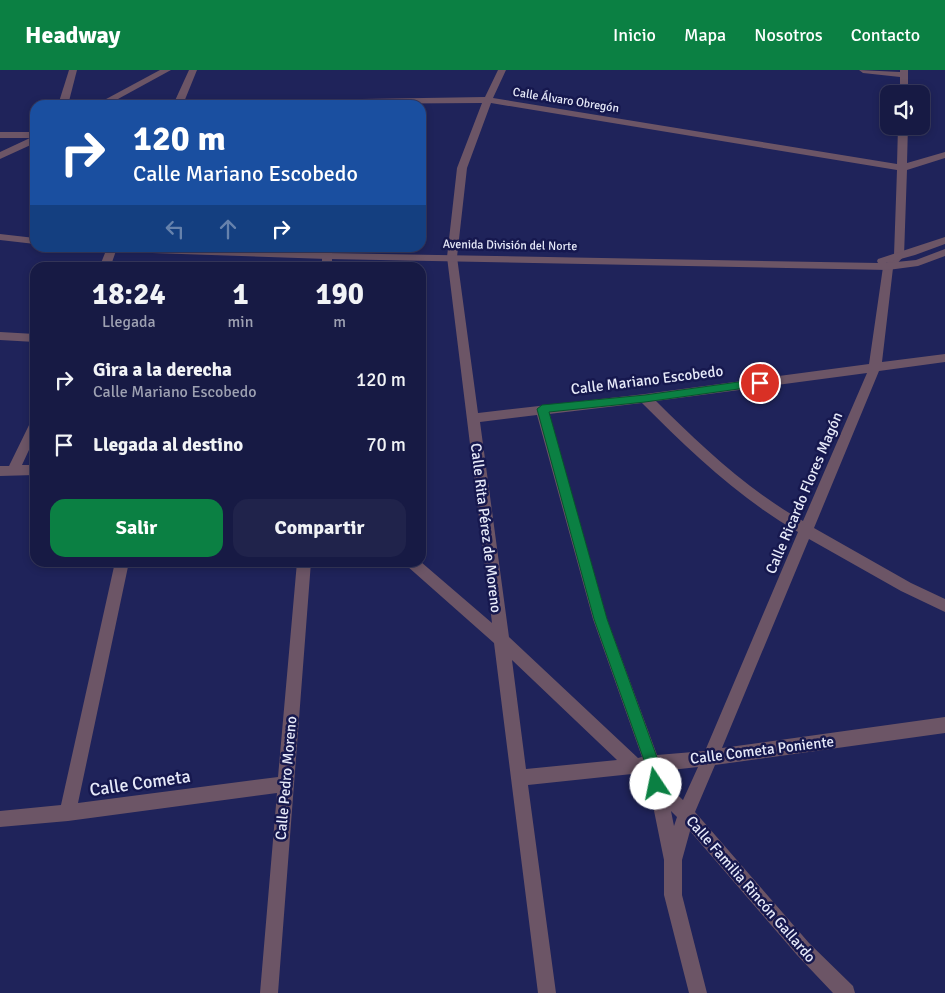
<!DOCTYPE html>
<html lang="es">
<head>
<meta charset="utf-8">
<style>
  body { margin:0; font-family:Signika,sans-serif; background:#20234b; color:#f1f3f6; height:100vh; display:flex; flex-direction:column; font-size:19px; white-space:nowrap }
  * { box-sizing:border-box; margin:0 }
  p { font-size:16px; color:#9ea1b2 }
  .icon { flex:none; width:28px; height:28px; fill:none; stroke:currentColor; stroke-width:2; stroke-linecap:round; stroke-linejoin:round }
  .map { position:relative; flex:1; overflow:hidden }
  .side { position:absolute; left:30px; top:192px; width:396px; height:305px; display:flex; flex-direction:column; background:#171a44; border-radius:15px; box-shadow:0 2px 8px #0003,0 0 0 1px #36385d }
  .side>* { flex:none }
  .guide { position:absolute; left:30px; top:30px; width:396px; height:152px; border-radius:15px; box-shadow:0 2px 8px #0003,0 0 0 1px #36385d; background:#1a4fa0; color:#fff; overflow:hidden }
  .tools { position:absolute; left:880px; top:15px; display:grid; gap:10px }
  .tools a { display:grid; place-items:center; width:50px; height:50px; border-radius:10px; background:#171a44; box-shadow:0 2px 8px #0003,0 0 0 1px #36385d; font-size:25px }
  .pin { position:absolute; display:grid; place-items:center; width:42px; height:42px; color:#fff; margin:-21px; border:2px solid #fff; border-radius:50%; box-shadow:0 1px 5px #0007 }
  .me { position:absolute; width:55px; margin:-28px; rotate:349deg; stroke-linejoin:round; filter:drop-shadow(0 0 4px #0008) }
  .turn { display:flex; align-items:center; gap:18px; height:105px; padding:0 20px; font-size:22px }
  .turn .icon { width:65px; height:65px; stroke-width:2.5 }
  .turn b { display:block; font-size:35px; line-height:42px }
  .lanes { display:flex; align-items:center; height:48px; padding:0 20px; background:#0003; justify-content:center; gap:25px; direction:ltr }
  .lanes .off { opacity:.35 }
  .eta { display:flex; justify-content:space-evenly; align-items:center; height:85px; text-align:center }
  .eta b { font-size:30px; font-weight:700; line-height:35px }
  .button { display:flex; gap:10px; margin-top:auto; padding:10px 20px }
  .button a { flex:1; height:58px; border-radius:15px; background:#0b8043; color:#fff; font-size:20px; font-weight:700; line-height:58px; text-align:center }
  .button a+a { background:#20234b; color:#f1f3f6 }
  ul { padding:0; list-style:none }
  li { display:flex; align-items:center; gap:15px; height:65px; padding:0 20px }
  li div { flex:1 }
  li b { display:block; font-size:19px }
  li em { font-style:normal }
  header { display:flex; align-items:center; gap:30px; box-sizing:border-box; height:70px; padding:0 25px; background:#0b8043; color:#fff }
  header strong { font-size:24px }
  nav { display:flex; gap:28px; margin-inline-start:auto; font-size:18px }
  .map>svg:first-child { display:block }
</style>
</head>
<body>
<header>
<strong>Headway</strong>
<nav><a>Inicio</a><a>Mapa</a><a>Nosotros</a><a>Contacto</a></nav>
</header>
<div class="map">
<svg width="945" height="923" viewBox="0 0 945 923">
  <rect width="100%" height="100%" fill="#1f235a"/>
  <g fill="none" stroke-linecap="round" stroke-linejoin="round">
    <g fill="#6c5566" fill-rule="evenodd">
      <path d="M 69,0 L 77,0 L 68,35 L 58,35 Z"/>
      <path d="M 160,0 L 171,0 L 107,35 L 95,35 Z"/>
      <path d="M 189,0 L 197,0 L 184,32 L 485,27 L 498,0 L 506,0 L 493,28 L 897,94 L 898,56 L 908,56 L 907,93 L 945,82 L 945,88 L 907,100 L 904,186 L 893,198 L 882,292 L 945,284 L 945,292 L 879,301 L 814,458 L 911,513 L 945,529 L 945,542 L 901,521 L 809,469 L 722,678 L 945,647 L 945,663 L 715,695 L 695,742 L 809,873 L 853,916 L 855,923 L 833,923 L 797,885 L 690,761 L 682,790 L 682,825 L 707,923 L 689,923 L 664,825 L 664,790 L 650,721 L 632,704 L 528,715 L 556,923 L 538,923 L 494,573 L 407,496 L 405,492 L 421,492 L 492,553 L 447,187 L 457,98 L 482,33 L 173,35 ZM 491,33 L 897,100 L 894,185 L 883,197 L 869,294 L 645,324 L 478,343 L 457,187 L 467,98 ZM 867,303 L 803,451 C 750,422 699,374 656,331 ZM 642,333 C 689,380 740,429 798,462 L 705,681 L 657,685 L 607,549 L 549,344 ZM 537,345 L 593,549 L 642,687 L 638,688 L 509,567 L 480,352 ZM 512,590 L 617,690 L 526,699 ZM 698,697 L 683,730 L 664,712 L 662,701 ZM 671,741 L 677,747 L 674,756 Z"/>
      <path d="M 859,0 L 900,2 L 900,0 L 908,0 L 908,24 L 900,24 L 900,7 L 863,3 Z"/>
      <path d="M 0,62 L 35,62 L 35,73 L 0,89 L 0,82 L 30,68 L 0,68 Z"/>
      <path d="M 107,178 L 117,178 L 110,198 L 99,198 Z"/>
      <rect x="322" y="178" width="10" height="20"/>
      <path d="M 0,262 L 35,264 L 35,272 L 0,270 Z"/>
      <path d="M 35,349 L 35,367 L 22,395 L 35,395 L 35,405 L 0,406 L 0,396 L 9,396 L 31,351 Z"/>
      <path d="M 115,492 L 129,492 L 78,733 L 278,707 L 297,492 L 311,492 L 278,923 L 260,923 L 277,723 L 68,751 L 0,757 L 0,741 L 61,735 Z"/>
    </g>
    <g fill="#6c5566" fill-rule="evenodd">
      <path d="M 0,164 L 35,168 L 35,174 L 0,170 Z"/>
      <path d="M 945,167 L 945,174 L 915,185 L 886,193 L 916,190 L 945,179 L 945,186 L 918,196 L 888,200 L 327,189 L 94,181 L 89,178 L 178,178 L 327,183 L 878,193 L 877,191 L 878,189 Z"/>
    </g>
  </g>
  <path fill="#0b8043" stroke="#07532c" d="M 760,309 L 765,313 L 760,316 L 645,332 L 549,342 L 607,549 L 659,693 L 662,714 L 660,719 L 656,721 L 651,719 L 645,693 L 594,549 L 537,339 L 542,335 L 645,325 Z"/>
  <g text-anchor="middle" stroke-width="5" stroke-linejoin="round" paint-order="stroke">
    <g font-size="12" fill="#e7eaf9" stroke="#16184e">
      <text transform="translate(566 30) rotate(9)" y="4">Calle Álvaro Obregón</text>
      <text transform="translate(510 175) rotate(1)" y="4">Avenida División del Norte</text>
    </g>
    <g font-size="15" fill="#e7eaf9" stroke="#16184e">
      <text transform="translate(647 310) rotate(-7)" y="5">Calle Mariano Escobedo</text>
      <text transform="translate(804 423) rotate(-67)" y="5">Calle Ricardo Flores Magón</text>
      <text transform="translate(486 458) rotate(83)" y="5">Calle Rita Pérez de Moreno</text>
      <text transform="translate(762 680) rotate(-7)" y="5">Calle Cometa Poniente</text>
      <text transform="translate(286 708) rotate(-85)" y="5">Calle Pedro Moreno</text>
      <text transform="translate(751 819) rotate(49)" y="5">Calle Familia Rincón Gallardo</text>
    </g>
    <g font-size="18" fill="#e7eaf9" stroke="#16184e">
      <text transform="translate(140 713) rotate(-8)" y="6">Calle Cometa</text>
    </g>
  </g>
</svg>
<div class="tools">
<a><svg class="icon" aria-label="sound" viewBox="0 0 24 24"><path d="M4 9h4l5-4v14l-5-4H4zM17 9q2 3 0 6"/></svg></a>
</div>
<div class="pin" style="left:760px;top:313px;background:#d93025"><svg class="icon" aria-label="arrive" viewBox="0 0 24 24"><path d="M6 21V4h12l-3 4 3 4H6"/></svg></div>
<svg class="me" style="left:656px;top:714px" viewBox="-20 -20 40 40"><circle r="19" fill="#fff"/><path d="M0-13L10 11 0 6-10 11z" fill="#0b8043"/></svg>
<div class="guide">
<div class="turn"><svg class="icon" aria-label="right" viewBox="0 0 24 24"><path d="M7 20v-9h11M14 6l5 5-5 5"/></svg><div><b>120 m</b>Calle Mariano Escobedo</div></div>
<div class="lanes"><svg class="icon off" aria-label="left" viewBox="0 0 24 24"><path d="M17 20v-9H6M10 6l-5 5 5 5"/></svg><svg class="icon off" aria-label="ahead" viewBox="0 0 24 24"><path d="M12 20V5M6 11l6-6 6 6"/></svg><svg class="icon" aria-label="right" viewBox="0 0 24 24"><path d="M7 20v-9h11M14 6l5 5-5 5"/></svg></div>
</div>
<section class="side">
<div class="eta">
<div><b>18:24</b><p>Llegada</p></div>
<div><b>1</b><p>min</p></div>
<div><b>190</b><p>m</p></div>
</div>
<ul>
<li><svg class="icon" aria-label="right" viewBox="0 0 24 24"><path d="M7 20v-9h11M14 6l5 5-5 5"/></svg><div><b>Gira a la derecha</b><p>Calle Mariano Escobedo</p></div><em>120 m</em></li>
<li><svg class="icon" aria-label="arrive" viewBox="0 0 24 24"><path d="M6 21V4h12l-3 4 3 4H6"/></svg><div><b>Llegada al destino</b></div><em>70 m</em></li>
</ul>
<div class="button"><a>Salir</a><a>Compartir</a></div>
</section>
</div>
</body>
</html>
